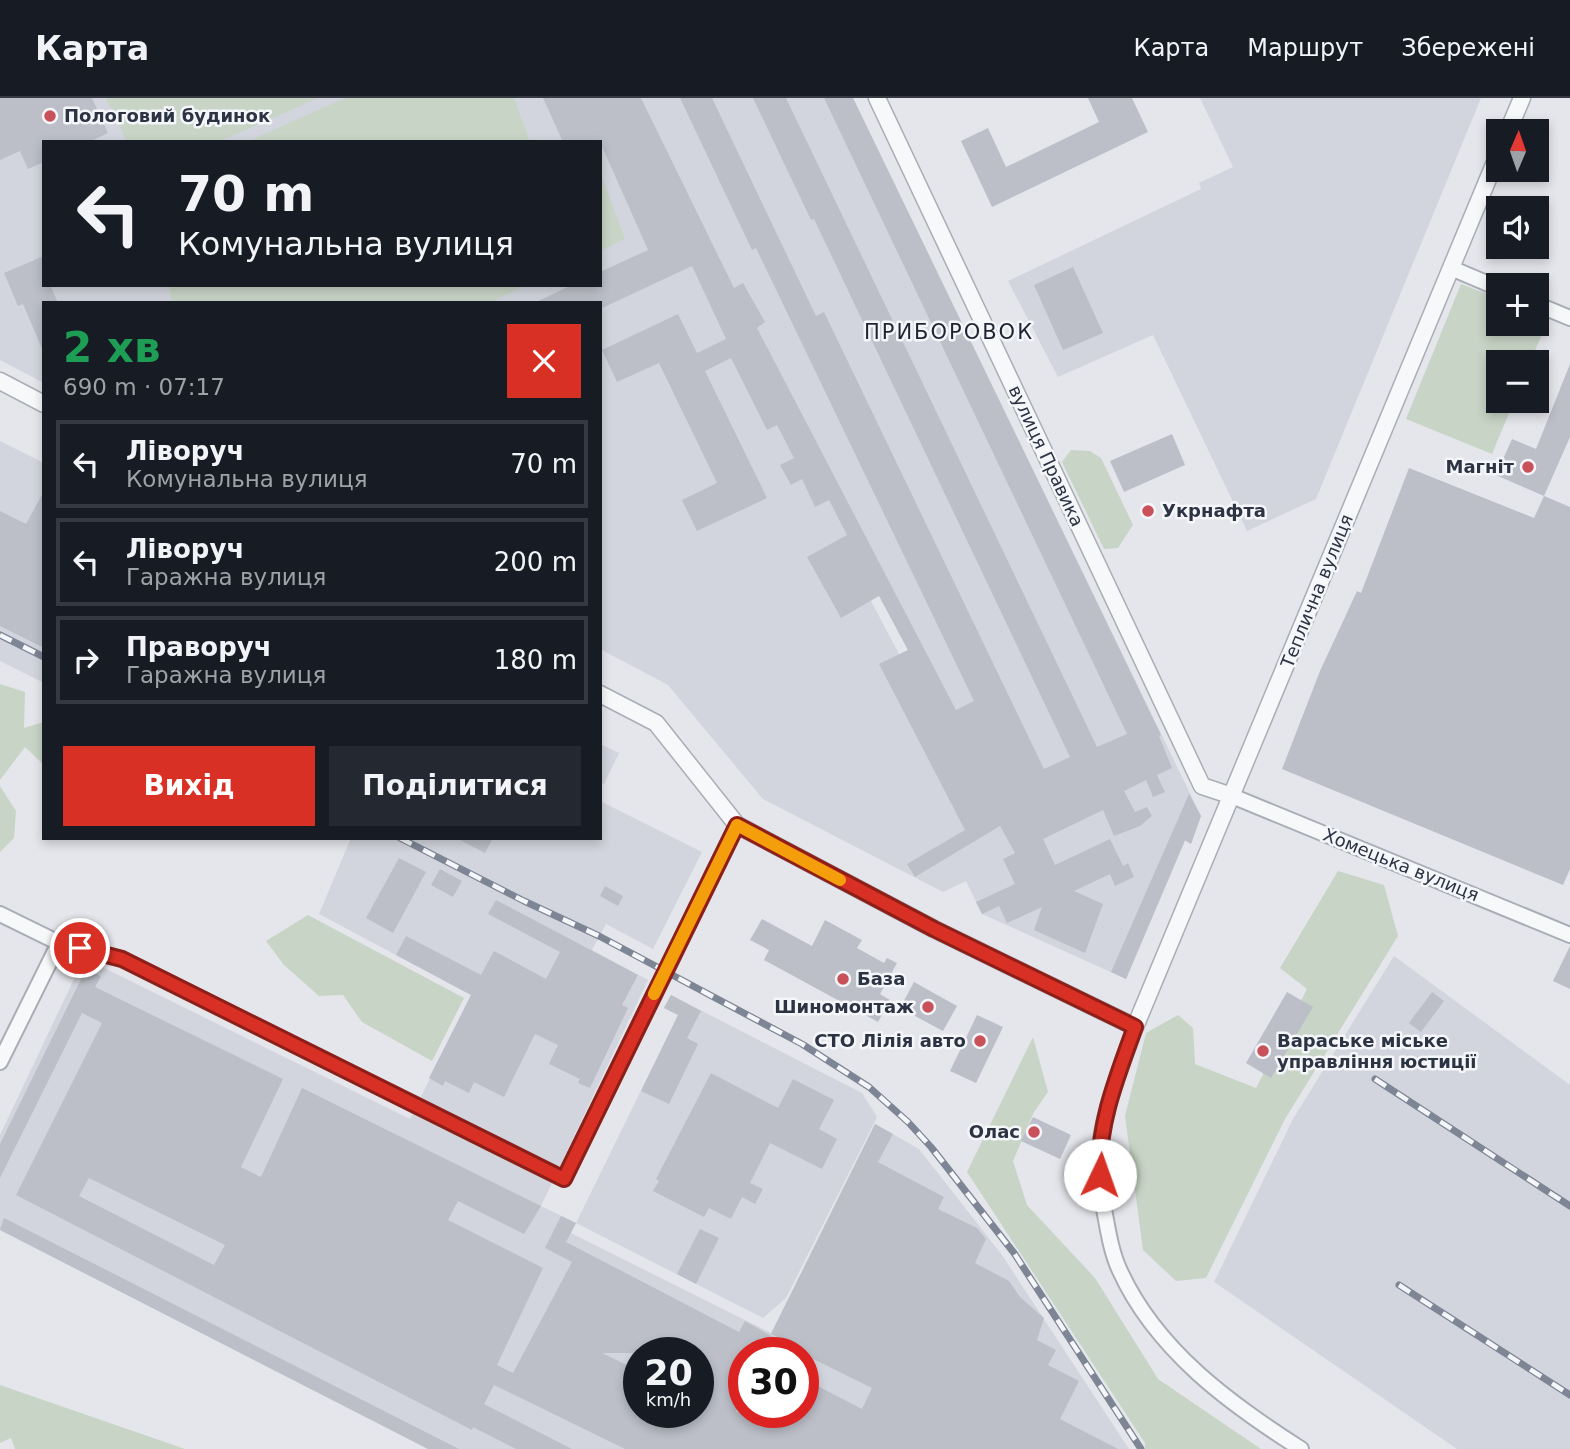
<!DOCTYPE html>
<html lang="uk">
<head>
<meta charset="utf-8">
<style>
  body { margin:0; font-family:"DejaVu Sans",sans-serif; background:#242831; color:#f1f3f6; height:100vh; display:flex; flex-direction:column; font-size:26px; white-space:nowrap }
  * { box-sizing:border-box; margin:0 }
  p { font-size:23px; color:#9ea1a6 }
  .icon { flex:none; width:38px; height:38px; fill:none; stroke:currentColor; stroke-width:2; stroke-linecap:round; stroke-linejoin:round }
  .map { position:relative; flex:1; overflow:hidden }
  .details { position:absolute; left:42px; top:203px; width:560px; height:539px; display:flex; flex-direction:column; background:#171b24; border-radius:0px; box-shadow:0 4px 10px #0003 }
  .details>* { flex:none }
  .top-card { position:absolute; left:42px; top:42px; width:560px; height:147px; border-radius:0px; box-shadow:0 4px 10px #0003; background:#171b24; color:#f1f3f6; overflow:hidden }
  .needle { width:46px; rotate:2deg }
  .buttons { position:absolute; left:1486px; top:21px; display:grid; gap:14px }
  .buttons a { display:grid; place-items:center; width:63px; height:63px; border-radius:0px; background:#171b24; box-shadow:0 4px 10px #0003; font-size:35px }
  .speed { position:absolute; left:623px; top:1239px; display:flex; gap:14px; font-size:35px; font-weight:700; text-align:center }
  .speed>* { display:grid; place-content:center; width:91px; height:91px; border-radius:50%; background:#171b24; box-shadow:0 4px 10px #0003; line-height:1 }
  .speed small { font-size:18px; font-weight:400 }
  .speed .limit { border:10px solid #d22; background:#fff; color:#111 }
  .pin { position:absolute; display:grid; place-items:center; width:60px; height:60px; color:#fff; margin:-30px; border:4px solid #fff; border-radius:50%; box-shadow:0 2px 7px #0007 }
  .me { position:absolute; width:77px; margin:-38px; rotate:3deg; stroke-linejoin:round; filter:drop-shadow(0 0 5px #0008) }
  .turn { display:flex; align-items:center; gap:24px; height:147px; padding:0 21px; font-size:32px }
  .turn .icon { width:91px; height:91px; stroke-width:2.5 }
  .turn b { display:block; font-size:49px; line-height:60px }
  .round { display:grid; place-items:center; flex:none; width:74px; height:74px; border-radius:0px; background:#242831 }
  .summary { display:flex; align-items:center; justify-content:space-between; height:119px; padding:0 21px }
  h1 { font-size:42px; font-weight:700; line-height:52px; color:#1e9e55 }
  .button { display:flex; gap:14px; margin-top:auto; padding:14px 21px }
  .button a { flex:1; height:80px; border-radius:0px; background:#d93025; color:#fff; font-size:28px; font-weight:700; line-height:80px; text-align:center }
  .button a+a { background:#242831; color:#f1f3f6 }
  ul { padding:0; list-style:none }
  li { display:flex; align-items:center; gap:21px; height:88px; margin:0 14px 10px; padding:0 7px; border:4px solid #363941; border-radius:0px }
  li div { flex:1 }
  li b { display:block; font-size:26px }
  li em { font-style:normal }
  header { display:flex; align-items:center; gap:42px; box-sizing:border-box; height:98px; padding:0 35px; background:#171b24; border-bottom:2px solid #363941 }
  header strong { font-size:33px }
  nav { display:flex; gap:38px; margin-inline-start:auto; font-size:24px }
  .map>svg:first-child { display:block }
</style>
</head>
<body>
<header>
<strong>Карта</strong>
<nav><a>Карта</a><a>Маршрут</a><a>Збережені</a></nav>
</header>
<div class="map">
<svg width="1570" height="1351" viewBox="0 0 1570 1351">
  <rect width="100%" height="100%" fill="#e4e6eb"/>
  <g fill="#d2d5dd" fill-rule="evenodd">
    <path d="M 0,0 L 853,0 L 1201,718 L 1191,746 L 1185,743 L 1126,881 L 982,816 L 966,783 L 943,794 L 763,701 L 668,587 L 600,551 L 600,205 L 44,205 L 44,285 L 0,262 ZM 44,44 L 600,44 L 600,187 L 44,187 ZM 878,497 L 879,497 L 990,709 L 972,694 L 871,503 Z"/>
    <path d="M 1200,0 L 1481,0 L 1316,401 L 1247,433 L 1153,237 L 1058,279 L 1008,183 L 1201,91 L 1199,85 L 1233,69 Z"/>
    <path d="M 0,343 L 44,365 L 44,585 L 0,563 Z"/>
    <path d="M 600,646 L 619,655 L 604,686 L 600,684 Z"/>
    <path d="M 600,703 L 702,754 L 653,851 L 606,826 L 592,852 L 648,882 L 541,1108 L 576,1125 L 678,917 L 664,910 L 671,897 L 862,995 L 877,1019 L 786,1200 L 763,1220 L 576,1125 L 571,1135 L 771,1235 L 875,1026 L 919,1051 L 1002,1157 L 1129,1351 L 428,1351 L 0,1132 L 0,1037 L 84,860 L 410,1021 L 471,897 L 319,816 L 351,740 L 600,740 ZM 639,1255 L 698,1255 L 698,1314 L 639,1314 ZM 744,1255 L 803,1255 L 803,1314 L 744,1314 Z"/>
    <path d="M 1394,858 L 1570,987 L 1570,1351 L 1457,1351 L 1214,1184 L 1293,1021 Z"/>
  </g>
  <g fill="#c8d5c6">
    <path d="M 106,0 L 318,0 L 218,44 L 127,44 Z"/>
    <path d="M 345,0 L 514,0 L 530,44 L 247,44 Z"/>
    <path d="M 600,74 L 625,141 L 600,153 Z"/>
    <path d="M 1461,186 L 1498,200 L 1498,226 L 1536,226 L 1537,215 L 1549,220 L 1530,264 L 1498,264 L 1498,303 L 1514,303 L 1492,356 L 1406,321 Z"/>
    <path d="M 169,187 L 526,187 L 489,205 L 172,205 Z"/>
    <path d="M 1071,352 L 1090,353 L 1101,360 L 1133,427 L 1118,450 L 1104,451 L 1062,364 Z"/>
    <path d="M 0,586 L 25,594 L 24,630 L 44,624 L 44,667 L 25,649 L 0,682 Z"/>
    <path d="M 0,688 L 16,713 L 14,740 L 0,754 Z"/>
    <path d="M 1338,773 L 1384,787 L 1398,838 L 1285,1021 L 1206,1180 L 1176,1183 L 1143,1152 L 1125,1018 L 1146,935 L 1178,917 L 1193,930 L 1195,966 L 1256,990 L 1307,891 L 1280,870 Z"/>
    <path d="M 308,817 L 464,900 L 432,963 L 362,924 L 343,897 L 319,898 L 284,867 L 266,843 Z"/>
    <path d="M 1033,939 L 1048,994 L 1034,1014 L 1013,1063 L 1027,1107 L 1095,1180 L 1158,1281 L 1261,1351 L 1145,1351 L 1145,1345 L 967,1074 Z"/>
    <path d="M 0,1287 L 185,1351 L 15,1351 L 11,1340 L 0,1345 Z"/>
  </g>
  <g fill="#bcbfc8" fill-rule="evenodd">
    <path d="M 0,0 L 92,0 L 108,35 L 89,44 L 44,44 L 44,64 L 28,71 L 20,53 L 0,62 Z"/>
    <path d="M 543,0 L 641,0 L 734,190 L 743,185 L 765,224 L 757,230 L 956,612 L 974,603 L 756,150 L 752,152 L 680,0 L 712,0 L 816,218 L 824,214 L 1044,671 L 1070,659 L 814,121 L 811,122 L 753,0 L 786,0 L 1097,649 L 1127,636 L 824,0 L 853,0 L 1161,637 L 1159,638 L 1172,670 L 1157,677 L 1165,694 L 1153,699 L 1146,682 L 1124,693 L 1135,714 L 1147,709 L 1152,718 L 1140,728 L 1114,738 L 1103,712 L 1043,741 L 1055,767 L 1110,741 L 1123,768 L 1128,765 L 1134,779 L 1115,788 L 1110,776 L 1074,793 L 1103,806 L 1085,855 L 1034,832 L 1042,809 L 1007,825 L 999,808 L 982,816 L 976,804 L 1015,786 L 1003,761 L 1015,755 L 1000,728 L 915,779 L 907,766 L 965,732 L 879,566 L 908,552 L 879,498 L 841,520 L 807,459 L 847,437 L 829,402 L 815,409 L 802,381 L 791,387 L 780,367 L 794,360 L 777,327 L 767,332 L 731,260 L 705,273 L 767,400 L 697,433 L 682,402 L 717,385 L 659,265 L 617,284 L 602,252 L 678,216 L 697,255 L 726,241 L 692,168 L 600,211 L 600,205 L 534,205 L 572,187 L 600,187 L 600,174 L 648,152 L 600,44 L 563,44 Z"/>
    <path d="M 1088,0 L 1132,0 L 1148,34 L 992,109 L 961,43 L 988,30 L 1006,69 L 1099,24 Z"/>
    <path d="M 44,158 L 44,187 L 50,187 L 58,205 L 44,205 L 44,255 L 23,206 L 18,208 L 4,175 Z"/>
    <path d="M 1073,169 L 1103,235 L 1063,252 L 1034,187 Z"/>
    <path d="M 1570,266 L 1570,339 L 1544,398 L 1496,377 L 1512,341 L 1536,351 Z"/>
    <path d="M 1172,336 L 1185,367 L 1124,394 L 1110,363 Z"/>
    <path d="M 1409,370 L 1534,420 L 1544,398 L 1570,409 L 1570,771 L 1563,787 L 1282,671 L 1320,573 L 1357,493 L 1361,495 Z"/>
    <path d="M 44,393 L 44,550 L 0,528 L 0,413 L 26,426 Z"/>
    <path d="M 1189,696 L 1201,718 L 1191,746 L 1185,742 L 1126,881 L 1111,874 Z"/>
    <path d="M 456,740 L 493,740 L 485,755 Z"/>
    <path d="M 399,760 L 426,774 L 393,835 L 366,820 Z"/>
    <path d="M 440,771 L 462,783 L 453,799 L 431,787 Z"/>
    <path d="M 605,788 L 623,798 L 618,808 L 600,798 Z"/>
    <path d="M 496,802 L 638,877 L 622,907 L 628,910 L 590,990 L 578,985 L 580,981 L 549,966 L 558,947 L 535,936 L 504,999 L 474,984 L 469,995 L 445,983 L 443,988 L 429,980 L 471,897 L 396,857 L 406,838 L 481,877 L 494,853 L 546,881 L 560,854 L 488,816 Z"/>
    <path d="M 762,821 L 812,848 L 825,822 L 862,842 L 857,850 L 884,865 L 887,860 L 897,865 L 880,896 L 890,902 L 878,924 L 764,862 L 769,852 L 750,842 Z"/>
    <path d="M 1570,848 L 1570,891 L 1553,883 Z"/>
    <path d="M 86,871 L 101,878 L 95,889 L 283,981 L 241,1069 L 261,1079 L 302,990 L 541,1108 L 524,1136 L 458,1103 L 448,1122 L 543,1170 L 497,1267 L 513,1275 L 572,1164 L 545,1150 L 561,1118 L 576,1125 L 566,1144 L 739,1234 L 745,1223 L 773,1239 L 765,1255 L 744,1255 L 744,1299 L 736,1314 L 803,1314 L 803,1255 L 798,1253 L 800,1250 L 771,1236 L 875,1026 L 893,1036 L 878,1064 L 944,1099 L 938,1111 L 977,1130 L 986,1141 L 975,1165 L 1009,1183 L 1020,1199 L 1044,1220 L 1037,1242 L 1056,1252 L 1048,1267 L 1079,1283 L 1060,1321 L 1118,1351 L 625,1351 L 494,1287 L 484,1306 L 572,1351 L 516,1351 L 473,1329 L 472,1332 L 16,1097 L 102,925 L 82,915 L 0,1080 L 0,1046 ZM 89,1080 L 225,1147 L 214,1167 L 79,1098 ZM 602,1255 L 698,1255 L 698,1314 L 639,1314 L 639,1273 ZM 813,1261 L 872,1290 L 862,1311 L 804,1281 Z"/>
    <path d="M 914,884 L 957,908 L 943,933 L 900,910 Z"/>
    <path d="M 1287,894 L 1313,909 L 1271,980 L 1246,965 Z"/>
    <path d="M 1432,894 L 1444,903 L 1421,934 L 1409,925 Z"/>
    <path d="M 671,897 L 701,913 L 687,940 L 698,946 L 669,1006 L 641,993 L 678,917 L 664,910 Z"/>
    <path d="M 977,917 L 1003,929 L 976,985 L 950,973 Z"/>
    <path d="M 711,975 L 778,1010 L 793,981 L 834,1002 L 819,1031 L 837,1041 L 822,1071 L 770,1045 L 750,1085 L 763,1091 L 755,1106 L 742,1099 L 731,1121 L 709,1110 L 704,1119 L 653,1093 L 659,1083 L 656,1081 Z"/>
    <path d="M 1033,1019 L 1071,1037 L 1060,1061 L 1021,1043 Z"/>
    <path d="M 4,1120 L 459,1351 L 428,1351 L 0,1132 Z"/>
    <path d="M 700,1131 L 719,1140 L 696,1186 L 677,1176 Z"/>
  </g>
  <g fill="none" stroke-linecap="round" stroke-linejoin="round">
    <defs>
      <g id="minor">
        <path d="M 1451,170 L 1498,190"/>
        <path d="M 1536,206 L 1570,220"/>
        <path d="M 1232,698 L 1570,837"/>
        <path d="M 0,816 L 59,845 L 122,861 L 564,1081 L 737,727"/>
        <path d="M 1135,929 C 1121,970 1102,1014 1099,1058 C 1098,1075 1101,1094 1104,1111 C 1108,1132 1111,1154 1120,1173 C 1156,1252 1230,1306 1301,1351"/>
        <path d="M 0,964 L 59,845"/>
      </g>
      <g id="tertiary">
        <path d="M 877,0 L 1202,688 L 1232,698"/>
        <path d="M 1508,33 L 1522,0"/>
        <path d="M 0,283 L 44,306"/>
        <path d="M 600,596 L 656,625 L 737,727 L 934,831 L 1135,929 L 1498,57"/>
      </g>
    </defs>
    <use href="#minor" stroke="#a9adb5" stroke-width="18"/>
    <use href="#tertiary" stroke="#a9adb5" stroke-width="19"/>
    <use href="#minor" stroke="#f7f8fa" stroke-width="14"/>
    <use href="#tertiary" stroke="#f7f8fa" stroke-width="16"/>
    <defs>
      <g id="rail">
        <path d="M 0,537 L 44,559"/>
        <path d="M 400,740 L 524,803 L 599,838 L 802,946 L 869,989 L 908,1024 L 931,1049 L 1014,1155 L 1141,1351"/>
        <path d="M 1375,981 L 1570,1108"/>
        <path d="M 1399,1187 L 1570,1297"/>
      </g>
    </defs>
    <use href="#rail" stroke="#7e8594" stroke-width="7"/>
    <use href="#rail" stroke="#f4f6f9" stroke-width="4.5" stroke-dasharray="13" stroke-linecap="butt"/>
  </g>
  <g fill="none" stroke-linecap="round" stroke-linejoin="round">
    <defs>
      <path id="route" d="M 80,850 L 122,861 L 564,1081 L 737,727 L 934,831 L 1135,929 C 1118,976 1097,1027 1100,1077"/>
    </defs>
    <use href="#route" stroke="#8d1f18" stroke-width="18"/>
    <use href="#route" stroke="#d93025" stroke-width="12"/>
    <path stroke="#f59e0b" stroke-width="12" d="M 654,896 L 737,727 L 840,782"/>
  </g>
  <g fill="#c95159" stroke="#f4f6f9" stroke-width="2.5">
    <circle cx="50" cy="18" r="7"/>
    <circle cx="1528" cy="369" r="7"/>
    <circle cx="1148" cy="413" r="7"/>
    <circle cx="843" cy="881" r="7"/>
    <circle cx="928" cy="909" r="7"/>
    <circle cx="980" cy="943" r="7"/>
    <circle cx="1263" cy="953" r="7"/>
    <circle cx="1034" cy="1034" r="7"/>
  </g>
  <g text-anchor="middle" stroke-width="5" stroke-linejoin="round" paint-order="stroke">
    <g font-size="18" font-weight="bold" fill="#2c3343" stroke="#f4f6f9" text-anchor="start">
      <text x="64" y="24">Пологовий будинок</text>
      <text x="1514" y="375" text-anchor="end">Магніт</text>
      <text x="1162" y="419">Укрнафта</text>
      <text x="857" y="887">База</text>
      <text x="914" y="915" text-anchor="end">Шиномонтаж</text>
      <text x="966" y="949" text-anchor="end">СТО Лілія авто</text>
      <text x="1277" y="949">Вараське міське<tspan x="1277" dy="21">управління юстиції</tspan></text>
      <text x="1020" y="1040" text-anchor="end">Олас</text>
    </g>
    <g font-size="18" fill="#2c3343" stroke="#f4f6f9">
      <text transform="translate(1046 358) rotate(65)" y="6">вулиця Правика</text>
      <text transform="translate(1317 493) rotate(-68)" y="6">Теплична вулиця</text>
      <text transform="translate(1401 767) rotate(22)" y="6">Хомецька вулиця</text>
    </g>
    <g font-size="21" letter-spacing="2" fill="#1e2434" stroke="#f4f6f9">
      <text x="949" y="241">ПРИБОРОВОК</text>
    </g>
  </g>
</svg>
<div class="buttons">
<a><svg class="needle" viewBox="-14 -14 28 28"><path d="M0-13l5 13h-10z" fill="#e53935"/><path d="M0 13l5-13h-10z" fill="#9ea1a6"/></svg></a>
<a><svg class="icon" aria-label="sound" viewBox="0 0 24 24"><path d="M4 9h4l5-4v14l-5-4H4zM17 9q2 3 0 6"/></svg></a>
<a>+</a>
<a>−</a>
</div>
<div class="speed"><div>20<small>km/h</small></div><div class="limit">30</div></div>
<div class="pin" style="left:80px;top:850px;background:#d93025"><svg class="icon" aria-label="arrive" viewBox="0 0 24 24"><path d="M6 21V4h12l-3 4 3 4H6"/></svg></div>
<svg class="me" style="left:1100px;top:1077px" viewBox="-20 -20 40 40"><circle r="19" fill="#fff"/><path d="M0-13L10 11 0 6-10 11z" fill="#d93025"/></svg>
<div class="top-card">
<div class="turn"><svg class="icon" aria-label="left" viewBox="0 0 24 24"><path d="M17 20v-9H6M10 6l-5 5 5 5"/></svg><div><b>70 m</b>Комунальна вулиця</div></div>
</div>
<section class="details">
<div class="summary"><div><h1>2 хв</h1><p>690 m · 07:17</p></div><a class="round" style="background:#d93025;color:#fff"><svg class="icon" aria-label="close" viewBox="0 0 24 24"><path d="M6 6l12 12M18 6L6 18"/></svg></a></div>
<ul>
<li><svg class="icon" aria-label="left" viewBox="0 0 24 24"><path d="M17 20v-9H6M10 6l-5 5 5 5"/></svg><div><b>Ліворуч</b><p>Комунальна вулиця</p></div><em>70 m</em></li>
<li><svg class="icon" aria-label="left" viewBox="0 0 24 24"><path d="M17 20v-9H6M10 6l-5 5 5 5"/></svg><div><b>Ліворуч</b><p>Гаражна вулиця</p></div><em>200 m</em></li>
<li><svg class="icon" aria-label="right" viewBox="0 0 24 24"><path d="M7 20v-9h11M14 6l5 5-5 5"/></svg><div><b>Праворуч</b><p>Гаражна вулиця</p></div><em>180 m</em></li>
</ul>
<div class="button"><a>Вихід</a><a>Поділитися</a></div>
</section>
</div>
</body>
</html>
